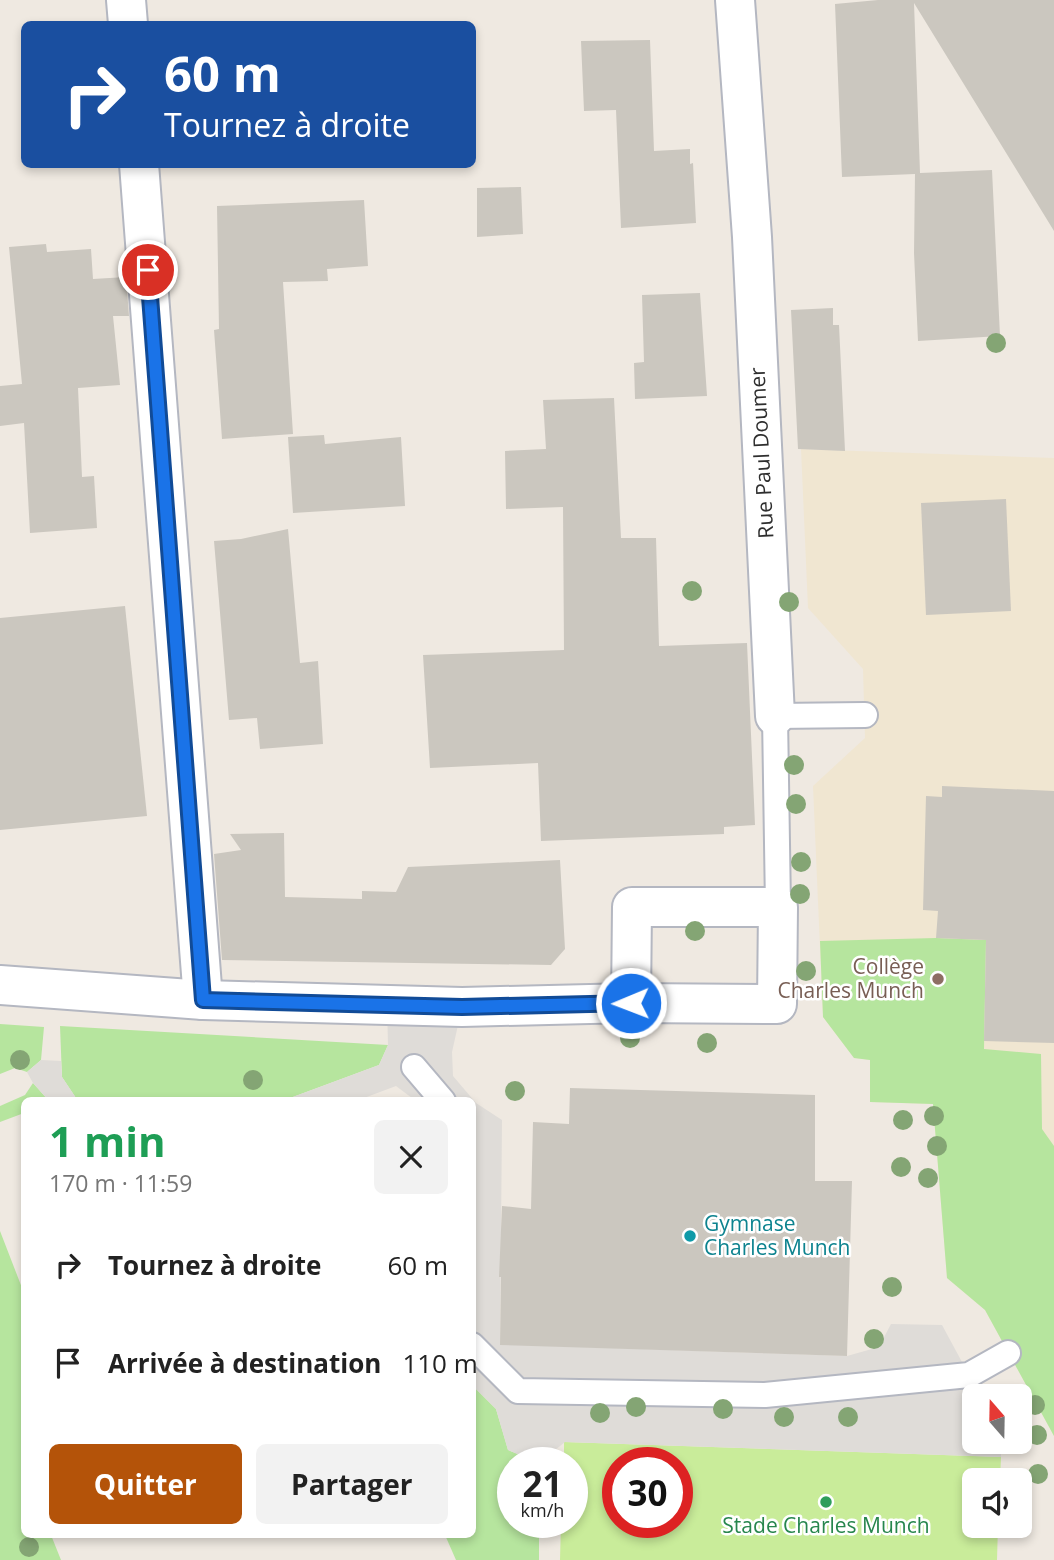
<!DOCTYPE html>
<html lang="fr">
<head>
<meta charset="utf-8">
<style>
  body { margin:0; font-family:"Open Sans",sans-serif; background:#f2f2f2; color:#222; height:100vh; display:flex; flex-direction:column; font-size:26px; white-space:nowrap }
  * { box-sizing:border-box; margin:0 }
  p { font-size:23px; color:#767676 }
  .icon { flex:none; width:38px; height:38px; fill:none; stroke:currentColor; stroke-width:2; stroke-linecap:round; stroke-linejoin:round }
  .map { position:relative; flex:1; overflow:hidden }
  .side { position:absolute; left:21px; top:1097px; width:455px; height:441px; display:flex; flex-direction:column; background:#fff; border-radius:10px; box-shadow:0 4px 10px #0003 }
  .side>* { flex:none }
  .guide { position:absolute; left:21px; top:21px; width:455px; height:147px; border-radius:10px; box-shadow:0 4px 10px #0003; background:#1a4fa0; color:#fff; overflow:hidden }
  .needle { width:46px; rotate:340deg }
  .controls { position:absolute; left:962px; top:1384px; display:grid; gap:14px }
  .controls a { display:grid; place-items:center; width:70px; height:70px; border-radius:10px; background:#fff; box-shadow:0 4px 10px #0003; font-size:35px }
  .speed { position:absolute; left:497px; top:1447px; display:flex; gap:14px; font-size:35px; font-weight:700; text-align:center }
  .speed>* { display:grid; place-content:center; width:91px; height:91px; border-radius:50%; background:#fff; box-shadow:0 4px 10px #0003; line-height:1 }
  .speed small { font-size:18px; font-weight:400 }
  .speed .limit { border:10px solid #d22; background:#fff; color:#111 }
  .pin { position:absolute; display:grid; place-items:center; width:60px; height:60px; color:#fff; margin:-30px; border:4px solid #fff; border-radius:50%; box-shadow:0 2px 7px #0007 }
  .me { position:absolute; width:77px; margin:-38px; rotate:269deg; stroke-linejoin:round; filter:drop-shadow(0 0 5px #0008) }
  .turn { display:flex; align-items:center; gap:24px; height:147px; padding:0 28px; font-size:32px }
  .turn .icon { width:91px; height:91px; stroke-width:2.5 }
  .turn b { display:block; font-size:49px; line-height:60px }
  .round { display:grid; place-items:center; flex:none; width:74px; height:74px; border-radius:10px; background:#f2f2f2 }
  .summary { display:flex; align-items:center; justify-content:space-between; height:119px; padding:0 28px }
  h1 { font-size:42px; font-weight:700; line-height:52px; color:#1e9e55 }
  .action { display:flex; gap:14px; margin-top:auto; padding:14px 28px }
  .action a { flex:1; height:80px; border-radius:10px; background:#b45309; color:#fff; font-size:28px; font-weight:700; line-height:80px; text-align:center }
  .action a+a { background:#f2f2f2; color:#222 }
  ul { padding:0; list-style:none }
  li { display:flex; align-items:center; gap:21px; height:98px; padding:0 28px }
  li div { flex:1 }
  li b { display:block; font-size:26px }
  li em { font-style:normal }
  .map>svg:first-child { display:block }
</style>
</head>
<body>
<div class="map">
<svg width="1054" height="1560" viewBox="0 0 1054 1560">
  <rect width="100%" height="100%" fill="#efe9e1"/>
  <path fill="#f0e6d1" d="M 801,449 L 1054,458 L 1054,1436 L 985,1310 L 947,1278 L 933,1104 L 870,1102 L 870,1060 L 854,1058 L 823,1017 L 813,786 L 865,738 L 863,669 L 808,608 Z"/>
  <g fill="#b6e59e">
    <path d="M 936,938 L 986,940 L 984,1049 L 1041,1054 L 1042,1129 L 1054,1146 L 1054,1436 L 985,1310 L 947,1278 L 933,1104 L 870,1102 L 870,1060 L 854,1058 L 823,1017 L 820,941 Z"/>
    <path d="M 0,1024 L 44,1027 L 41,1060 L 27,1072 L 15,1068 L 0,1074 Z"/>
    <path d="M 60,1026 L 388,1045 L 379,1065 L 282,1101 L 78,1101 L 62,1077 Z"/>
    <path d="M 33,1083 L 49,1101 L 24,1101 L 24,1113 L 0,1122 L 0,1106 L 25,1095 Z"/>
    <path d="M 0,1231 L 24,1293 L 24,1535 L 51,1535 L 61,1560 L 0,1560 Z"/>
    <path d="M 473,1386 L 496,1409 L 508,1450 L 539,1463 L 513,1463 L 513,1522 L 539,1523 L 539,1560 L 456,1560 L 445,1535 L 472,1535 Z"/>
  </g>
  <path fill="#c9ec9a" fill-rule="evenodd" d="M 564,1442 L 1001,1457 L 1000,1480 L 975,1480 L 975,1526 L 998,1526 L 997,1560 L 560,1560 L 561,1523 L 572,1522 L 572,1463 L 564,1463 ZM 618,1463 L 677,1463 L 677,1522 L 618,1522 Z"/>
  <g fill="#dfdcd8">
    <path d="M 387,1004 L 462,1007 L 452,1052 L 453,1076 L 476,1103 L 502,1120 L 500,1344 L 847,1356 L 879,1347 L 891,1324 L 942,1325 L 969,1375 L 994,1396 L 975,1396 L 975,1442 L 1001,1442 L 1001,1457 L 565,1442 L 539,1463 L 508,1450 L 496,1409 L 473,1386 L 472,1101 L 416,1101 L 396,1086 L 356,1101 L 282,1101 L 379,1065 L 388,1045 Z"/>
    <path d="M 41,1060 L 61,1061 L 62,1077 L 78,1101 L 49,1101 L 33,1083 L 27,1072 Z"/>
  </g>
  <g fill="#cbc7bf">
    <path d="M 878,0 L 1054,0 L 1054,231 L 914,3 L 920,173 L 992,170 L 1000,336 L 918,341 L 914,253 L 915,174 L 842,177 L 835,4 Z"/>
    <path d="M 650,40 L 654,151 L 690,149 L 690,164 L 693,163 L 696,223 L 621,228 L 616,110 L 584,111 L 581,41 Z"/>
    <path d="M 521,187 L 523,234 L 477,237 L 477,188 Z"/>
    <path d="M 364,200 L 368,266 L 327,269 L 328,281 L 283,282 L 293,434 L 222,439 L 214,330 L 219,329 L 217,206 Z"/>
    <path d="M 46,244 L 47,252 L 91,249 L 93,279 L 126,277 L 129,316 L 113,316 L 120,385 L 78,388 L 82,477 L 94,476 L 97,528 L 30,533 L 24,423 L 0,426 L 0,386 L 22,384 L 9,247 Z"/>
    <path d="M 700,293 L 707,396 L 635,399 L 634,363 L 644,362 L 642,295 Z"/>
    <path d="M 833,308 L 833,325 L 839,325 L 845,451 L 798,449 L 791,310 Z"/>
    <path d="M 614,398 L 621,538 L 656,538 L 659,646 L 747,643 L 755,825 L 724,827 L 724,834 L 541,841 L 538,763 L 430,768 L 423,655 L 564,650 L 563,507 L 506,509 L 505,451 L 546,449 L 543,400 Z"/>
    <path d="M 324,435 L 325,444 L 401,437 L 405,506 L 293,513 L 288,437 Z"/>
    <path d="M 1006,499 L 1011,611 L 926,615 L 921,503 Z"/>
    <path d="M 288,529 L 300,663 L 318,661 L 323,744 L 260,749 L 257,718 L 229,720 L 214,541 L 241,539 Z"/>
    <path d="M 125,606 L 147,816 L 0,830 L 0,618 Z"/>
    <path d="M 942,786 L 1054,791 L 1054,1043 L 984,1041 L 986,940 L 936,938 L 938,911 L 923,910 L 926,796 L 942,797 Z"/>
    <path d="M 284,833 L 285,897 L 362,899 L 362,891 L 396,892 L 408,867 L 560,860 L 565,949 L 551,965 L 222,960 L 214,854 L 241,850 L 230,834 Z"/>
    <path d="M 570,1088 L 815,1095 L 815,1181 L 852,1181 L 847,1356 L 500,1345 L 501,1277 L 499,1277 L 502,1206 L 531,1209 L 533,1122 L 569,1124 Z"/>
  </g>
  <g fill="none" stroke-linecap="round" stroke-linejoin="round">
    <defs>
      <g id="service">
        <path d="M 778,907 L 775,716 L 865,715"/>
        <path d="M 414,1067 L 443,1101"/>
        <path d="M 472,1345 L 518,1391 L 765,1395 L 969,1375 L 1008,1353"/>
      </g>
      <g id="minor">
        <path d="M 126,0 L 128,24"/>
        <path d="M 735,0 L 752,237 L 775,716"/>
        <path d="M 139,164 L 203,1000"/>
        <path d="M 632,907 L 778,907 L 777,1004 L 631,1003 Z"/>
        <path d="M 0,985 L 203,1000 L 462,1007 L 631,1003"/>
      </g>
    </defs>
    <use href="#service" stroke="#b4b7c1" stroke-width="28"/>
    <use href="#minor" stroke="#b4b7c1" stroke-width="42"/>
    <use href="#service" stroke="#fff" stroke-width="24"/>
    <use href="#minor" stroke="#fff" stroke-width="38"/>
  </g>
  <g fill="#84a574">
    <circle cx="996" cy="343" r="10"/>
    <circle cx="692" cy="591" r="10"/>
    <circle cx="789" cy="602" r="10"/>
    <circle cx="794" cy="765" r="10"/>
    <circle cx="796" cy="804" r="10"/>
    <circle cx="801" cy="862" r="10"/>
    <circle cx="800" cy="894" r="10"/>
    <circle cx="695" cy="931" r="10"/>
    <circle cx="806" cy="971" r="10"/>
    <circle cx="630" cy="1038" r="10"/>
    <circle cx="707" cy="1043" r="10"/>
    <circle cx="20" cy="1060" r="10"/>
    <circle cx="253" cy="1080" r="10"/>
    <circle cx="515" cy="1091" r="10"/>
    <circle cx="934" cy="1116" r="10"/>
    <circle cx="903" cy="1120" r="10"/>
    <circle cx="937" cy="1146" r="10"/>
    <circle cx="901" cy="1167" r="10"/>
    <circle cx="928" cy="1178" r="10"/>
    <circle cx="892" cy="1287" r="10"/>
    <circle cx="874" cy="1339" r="10"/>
    <circle cx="1035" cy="1405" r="10"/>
    <circle cx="636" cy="1407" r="10"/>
    <circle cx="723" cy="1409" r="10"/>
    <circle cx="600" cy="1413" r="10"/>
    <circle cx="784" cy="1417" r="10"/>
    <circle cx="848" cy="1417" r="10"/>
    <circle cx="1037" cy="1435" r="10"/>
    <circle cx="1038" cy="1474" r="10"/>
    <circle cx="29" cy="1547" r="10"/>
  </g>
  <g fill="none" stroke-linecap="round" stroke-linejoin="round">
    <defs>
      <path id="route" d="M 148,270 L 203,1000 L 462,1007 L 631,1003"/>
    </defs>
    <use href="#route" stroke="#114b97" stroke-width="18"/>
    <use href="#route" stroke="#1a73e8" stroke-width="12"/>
  </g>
  <circle fill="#8d6e63" stroke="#fff" stroke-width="2.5" cx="938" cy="979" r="7"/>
  <circle fill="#0f9aa8" stroke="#fff" stroke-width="2.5" cx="690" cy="1236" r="7"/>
  <circle fill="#2e9e5b" stroke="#fff" stroke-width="2.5" cx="826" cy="1502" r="7"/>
  <g text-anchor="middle" stroke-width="5" stroke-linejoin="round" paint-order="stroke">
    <g font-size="21" fill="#2e2e2e" stroke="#fff">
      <text transform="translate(762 453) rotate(-93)" y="7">Rue Paul Doumer</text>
    </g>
    <g font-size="21" fill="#785e54" stroke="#fff" text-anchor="end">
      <text x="924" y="974">Collège<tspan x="924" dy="24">Charles Munch</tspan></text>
    </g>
    <g font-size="21" fill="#0d838f" stroke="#fff" text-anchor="start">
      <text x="704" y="1231">Gymnase<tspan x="704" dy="24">Charles Munch</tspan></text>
    </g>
    <g font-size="21" fill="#27864d" stroke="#fff">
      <text x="826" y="1533">Stade Charles Munch</text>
    </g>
  </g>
</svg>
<div class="controls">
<a><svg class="needle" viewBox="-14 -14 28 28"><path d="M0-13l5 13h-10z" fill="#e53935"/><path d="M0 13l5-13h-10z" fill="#767676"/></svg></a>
<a><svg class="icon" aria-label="sound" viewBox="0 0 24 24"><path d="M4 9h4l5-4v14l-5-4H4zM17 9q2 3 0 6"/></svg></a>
</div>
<div class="speed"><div>21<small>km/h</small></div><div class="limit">30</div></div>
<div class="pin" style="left:148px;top:270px;background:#d93025"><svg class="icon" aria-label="arrive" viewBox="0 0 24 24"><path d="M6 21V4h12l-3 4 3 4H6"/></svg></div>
<svg class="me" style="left:631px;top:1003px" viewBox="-20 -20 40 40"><circle r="17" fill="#1a73e8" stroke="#fff" stroke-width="3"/><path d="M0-11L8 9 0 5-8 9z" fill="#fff"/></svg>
<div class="guide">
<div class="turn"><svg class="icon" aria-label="right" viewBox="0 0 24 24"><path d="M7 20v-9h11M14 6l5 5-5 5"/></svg><div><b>60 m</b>Tournez à droite</div></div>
</div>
<section class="side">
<div class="summary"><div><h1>1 min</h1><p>170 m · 11:59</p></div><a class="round"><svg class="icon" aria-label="close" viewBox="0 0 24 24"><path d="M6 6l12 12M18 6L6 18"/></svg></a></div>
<ul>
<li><svg class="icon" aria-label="right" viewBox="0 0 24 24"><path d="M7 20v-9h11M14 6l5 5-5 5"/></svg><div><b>Tournez à droite</b></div><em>60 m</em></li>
<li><svg class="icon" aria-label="arrive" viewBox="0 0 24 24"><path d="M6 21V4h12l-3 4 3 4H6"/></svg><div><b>Arrivée à destination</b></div><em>110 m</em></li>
</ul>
<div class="action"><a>Quitter</a><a>Partager</a></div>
</section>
</div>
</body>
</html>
